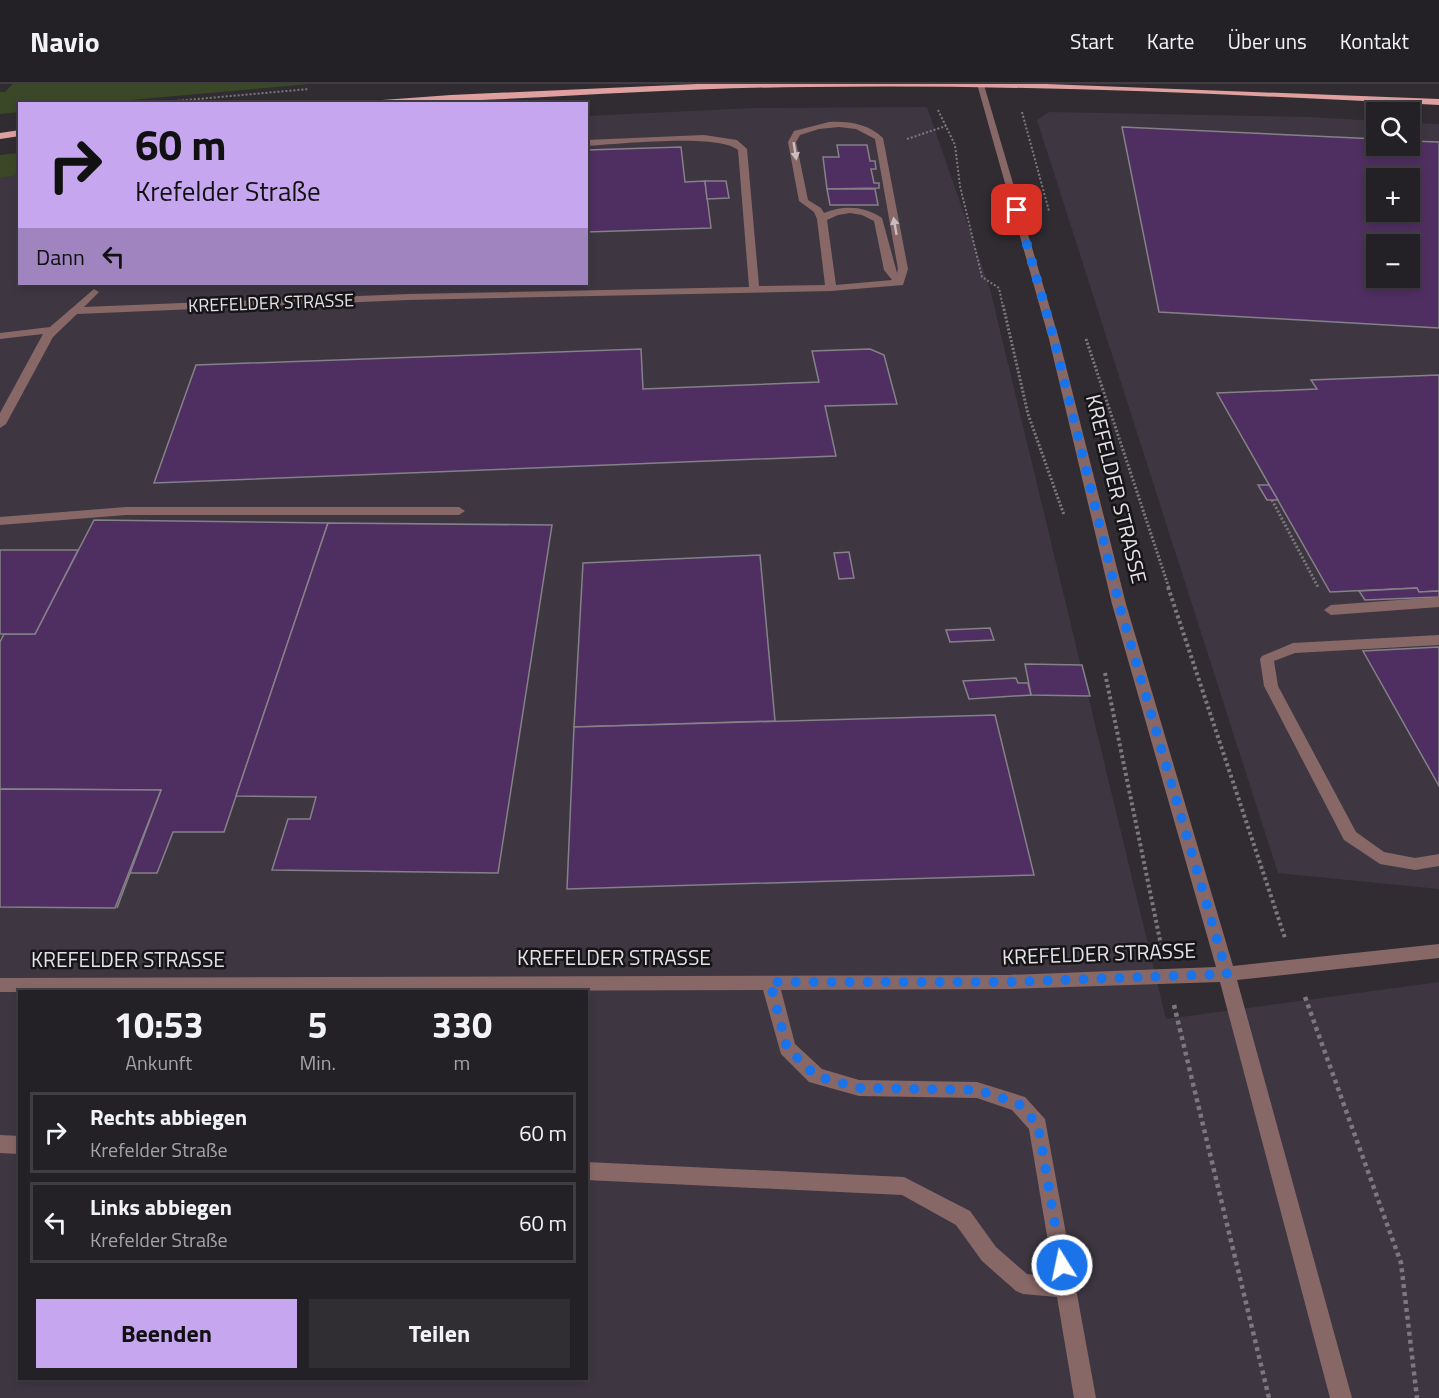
<!DOCTYPE html>
<html lang="de">
<head>
<meta charset="utf-8">
<style>
  body { margin:0; font-family:"Titillium Web",sans-serif; background:#302e32; color:#f1f3f6; height:100vh; display:flex; flex-direction:column; font-size:22px; white-space:nowrap }
  * { box-sizing:border-box; margin:0 }
  p { font-size:20px; color:#a3a3a7 }
  .icon { flex:none; width:33px; height:33px; fill:none; stroke:currentColor; stroke-width:2; stroke-linecap:round; stroke-linejoin:round }
  .map { position:relative; flex:1; overflow:hidden }
  .side { position:absolute; left:18px; top:906px; width:570px; height:390px; display:flex; flex-direction:column; background:#242126; border-radius:0px; box-shadow:0 3px 9px #0003,0 0 0 2px #413e43 }
  .side>* { flex:none }
  .top-card { position:absolute; left:18px; top:18px; width:570px; height:183px; border-radius:0px; box-shadow:0 3px 9px #0003,0 0 0 2px #413e43; background:#c7a6f0; color:#111; overflow:hidden }
  .controls { position:absolute; left:1366px; top:18px; display:grid; gap:12px }
  .controls a { display:grid; place-items:center; width:54px; height:54px; border-radius:0px; background:#242126; box-shadow:0 3px 9px #0003,0 0 0 2px #413e43; font-size:30px }
  .pin { position:absolute; display:grid; place-items:center; width:51px; height:51px; color:#fff; margin:-26px; border-radius:12px; box-shadow:0 3px 9px #0006 }
  .me { position:absolute; width:66px; margin:-33px; rotate:350deg; stroke-linejoin:round; filter:drop-shadow(0 0 4px #0008) }
  .turn { display:flex; align-items:center; gap:21px; height:126px; padding:0 18px; font-size:27px }
  .turn .icon { width:78px; height:78px; stroke-width:2.5 }
  .turn b { display:block; font-size:42px; line-height:51px }
  .then { display:flex; align-items:center; height:57px; padding:0 18px; background:#0003; gap:12px; font-size:22px }
  .eta { display:flex; justify-content:space-evenly; align-items:center; height:102px; text-align:center }
  .eta b { font-size:36px; font-weight:700; line-height:42px }
  .action { display:flex; gap:12px; margin-top:auto; padding:12px 18px }
  .action a { flex:1; height:69px; border-radius:0px; background:#c7a6f0; color:#111; font-size:24px; font-weight:700; line-height:69px; text-align:center }
  .action a+a { background:#302e32; color:#f1f3f6 }
  ul { padding:0; list-style:none }
  li { display:flex; align-items:center; gap:18px; height:81px; margin:0 12px 9px; padding:0 6px; border:3px solid #413e43; border-radius:0px }
  li div { flex:1 }
  li b { display:block; font-size:22px }
  li em { font-style:normal }
  header { display:flex; align-items:center; gap:36px; box-sizing:border-box; height:84px; padding:0 30px; background:#242126; border-bottom:2px solid #413e43 }
  header strong { font-size:28px }
  nav { display:flex; gap:33px; margin-inline-start:auto; font-size:21px }
  .map>svg:first-child { display:block }
</style>
</head>
<body>
<header>
<strong>Navio</strong>
<nav><a>Start</a><a>Karte</a><a>Über uns</a><a>Kontakt</a></nav>
</header>
<div class="map">
<svg width="1439" height="1314" viewBox="0 0 1439 1314">
  <rect width="100%" height="100%" fill="#302c32"/>
  <g fill="#3e3742" fill-rule="evenodd">
    <path d="M 927,23 L 990,205 L 1166,935 L 1439,898 L 1439,1314 L 0,1314 L 0,94 L 19,91 L 20,200 L 586,200 L 587,32 L 754,24 ZM 20,908 L 586,908 L 586,1294 L 20,1294 Z"/>
    <path d="M 1049,28 L 1309,33 L 1377,37 L 1377,62 L 1410,62 L 1410,39 L 1439,40 L 1439,805 L 1278,789 L 1037,36 ZM 1377,94 L 1410,94 L 1410,128 L 1377,128 ZM 1377,160 L 1410,160 L 1410,194 L 1377,194 Z"/>
  </g>
  <g fill="#3b4827">
    <path d="M 13,0 L 309,0 L 97,19 L 20,20 L 19,28 L 0,30 L 0,8 L 5,8 Z"/>
    <path d="M 19,69 L 19,91 L 0,94 L 0,71 Z"/>
  </g>
  <g fill="#4f2f61" stroke="#848187" stroke-width="1.5" fill-rule="evenodd">
    <path d="M 1122,43 L 1377,55 L 1377,62 L 1410,62 L 1410,57 L 1439,58 L 1439,244 L 1159,228 ZM 1377,94 L 1410,94 L 1410,128 L 1377,128 ZM 1377,160 L 1410,160 L 1410,194 L 1377,194 Z"/>
    <path d="M 837,61 L 867,61 L 870,77 L 875,77 L 876,85 L 871,85 L 874,99 L 879,99 L 879,104 L 827,105 L 823,73 L 839,73 Z"/>
    <path d="M 681,63 L 685,98 L 705,97 L 711,144 L 586,148 L 586,66 Z"/>
    <path d="M 705,97 L 726,97 L 729,114 L 707,115 Z"/>
    <path d="M 827,105 L 875,105 L 878,121 L 830,121 Z"/>
    <path d="M 641,265 L 643,305 L 819,298 L 812,267 L 870,265 L 884,271 L 897,320 L 825,322 L 836,372 L 154,399 L 196,281 Z"/>
    <path d="M 1439,291 L 1439,507 L 1419,508 L 1417,504 L 1330,508 L 1217,309 L 1317,305 L 1311,296 Z"/>
    <path d="M 1258,401 L 1269,401 L 1278,416 L 1267,416 Z"/>
    <path d="M 94,436 L 328,439 L 224,748 L 173,748 L 157,789 L 130,789 L 117,824 L 161,706 L 0,705 L 0,558 L 4,550 L 35,550 Z"/>
    <path d="M 328,439 L 552,441 L 498,789 L 272,786 L 288,735 L 310,735 L 316,713 L 236,712 Z"/>
    <path d="M 0,466 L 78,466 L 35,550 L 0,550 Z"/>
    <path d="M 849,468 L 854,494 L 839,495 L 834,469 Z"/>
    <path d="M 760,471 L 775,637 L 574,643 L 583,479 Z"/>
    <path d="M 1417,504 L 1419,508 L 1439,507 L 1439,513 L 1365,516 L 1359,507 Z"/>
    <path d="M 990,544 L 994,556 L 950,558 L 946,546 Z"/>
    <path d="M 1439,563 L 1439,702 L 1363,567 Z"/>
    <path d="M 1025,580 L 1082,581 L 1090,612 L 1031,611 Z"/>
    <path d="M 1016,594 L 1018,599 L 1028,599 L 1031,611 L 969,615 L 963,597 Z"/>
    <path d="M 995,631 L 1034,791 L 567,805 L 574,643 Z"/>
    <path d="M 0,705 L 161,706 L 115,824 L 0,823 Z"/>
  </g>
  <g fill="none" stroke-linecap="round" stroke-linejoin="round">
    <g stroke="#7c797e" stroke-width="2" stroke-dasharray="2 2" stroke-linecap="butt">
      <path d="M 142,20 L 309,5"/>
      <path d="M 938,26 L 955,61 L 960,102 L 982,193 L 999,204 L 1003,223"/>
      <path d="M 1022,28 L 1049,127"/>
      <path d="M 907,55 L 946,42"/>
    </g>
    <g stroke="#7c797e" stroke-width="3" stroke-dasharray="2 2" stroke-linecap="butt">
      <path d="M 1003,221 L 1028,330 L 1064,431"/>
      <path d="M 1086,255 L 1169,504"/>
      <path d="M 1272,416 L 1318,503"/>
    </g>
    <g stroke="#7c797e" stroke-width="4" stroke-dasharray="3 3" stroke-linecap="butt">
      <path d="M 1168,503 L 1285,854"/>
      <path d="M 1105,589 L 1161,861"/>
    </g>
    <g stroke="#7c797e" stroke-width="4.5" stroke-dasharray="4 4" stroke-linecap="butt">
      <path d="M 1305,913 L 1401,1179 L 1417,1314"/>
      <path d="M 1174,921 L 1269,1314"/>
    </g>
    <g fill="#876867" fill-rule="evenodd">
      <path d="M 977,0 L 984,1 L 1059,255 L 1126,520 L 1233,882 L 1439,860 L 1439,874 L 1237,896 L 1352,1314 L 1330,1314 L 1220,898 L 1008,905 L 781,906 L 795,960 L 822,985 L 859,996 L 977,998 L 1025,1013 L 1045,1035 L 1096,1314 L 1074,1314 L 1057,1213 L 1023,1210 L 1016,1207 L 982,1177 L 956,1141 L 902,1111 L 586,1096 L 586,1078 L 904,1093 L 970,1127 L 996,1163 L 1027,1190 L 1054,1193 L 1029,1045 L 1012,1026 L 977,1014 L 859,1012 L 809,998 L 781,970 L 763,906 L 0,908 L 0,894 L 1008,891 L 1216,883 L 1112,520 L 1049,255 Z"/>
      <path d="M 829,38 C 848,37 869,40 883,54 L 908,185 L 903,201 L 831,207 L 408,216 L 77,230 L 53,253 L 6,340 L 0,344 L 0,329 L 43,250 L 0,255 L 0,249 L 50,243 L 94,205 L 99,208 L 84,223 L 408,210 L 749,203 L 738,66 C 719,49 616,60 586,62 L 586,56 L 704,51 L 737,56 L 747,65 L 759,202 L 825,201 L 817,135 L 814,128 L 799,117 L 788,58 L 794,47 ZM 839,43 L 856,45 L 875,55 L 898,185 L 897,189 L 882,134 C 864,122 844,121 824,129 L 821,124 L 808,116 L 796,58 L 800,51 L 819,45 ZM 850,129 L 862,131 L 874,137 L 884,186 L 892,196 L 836,201 L 827,136 L 838,131 Z"/>
      <path d="M 126,423 L 459,423 L 465,427 L 459,431 L 126,431 L 0,441 L 0,433 Z"/>
      <path d="M 1439,513 L 1439,523 L 1331,531 L 1324,526 L 1331,521 Z"/>
      <path d="M 1439,551 L 1439,561 L 1295,569 L 1274,577 L 1278,602 L 1356,748 L 1384,768 L 1415,774 L 1439,770 L 1439,782 L 1415,786 L 1380,780 L 1344,756 L 1264,602 L 1260,575 L 1262,572 L 1293,559 Z"/>
      <path d="M 0,1051 L 20,1052 L 20,1070 L 0,1069 Z"/>
    </g>
    <g fill="#e0a0a0" fill-rule="evenodd">
      <path d="M 697,0 L 1046,0 L 1439,15 L 1439,21 C 1229,10 1018,0 808,3 C 647,4 487,20 327,20 L 451,11 Z"/>
      <path d="M 20,46 L 20,52 L 0,55 L 0,49 Z"/>
    </g>
  </g>
  <defs><path id="oneway-solid" d="M-6-.8H1V-3.2L6.5 0L1 3.2V.8H-6Z" transform="scale(1.5)"/></defs>
  <g fill="#c8bdc0">
    <use href="#oneway-solid" transform="translate(795 67) rotate(81)"/>
    <use href="#oneway-solid" transform="translate(895 142) rotate(-100)"/>
  </g>
  <g fill="none" stroke-linecap="round" stroke-linejoin="round">
    <path stroke="#1a73e8" stroke-width="10" stroke-dasharray="0 18" d="M 1017,126 L 1054,255 L 1119,520 L 1227,890 L 1008,898 L 770,898 L 787,964 L 816,992 L 859,1004 L 977,1006 L 1018,1019 L 1038,1041 L 1062,1181"/>
  </g>
  <g text-anchor="middle" stroke-width="5" stroke-linejoin="round" paint-order="stroke">
    <g font-size="18" fill="#e4e2e6" stroke="#171518">
      <text transform="translate(271 219) rotate(-2)" y="6">KREFELDER STRASSE</text>
    </g>
    <g font-size="21" fill="#e4e2e6" stroke="#171518">
      <text transform="translate(1116 405) rotate(76)" y="7">KREFELDER STRASSE</text>
      <text transform="translate(1099 870) rotate(-2)" y="7">KREFELDER STRASSE</text>
      <text x="614" y="881">KREFELDER STRASSE</text>
      <text x="128" y="883">KREFELDER STRASSE</text>
    </g>
  </g>
</svg>
<div class="controls">
<a><svg class="icon" aria-label="search" viewBox="0 0 24 24"><circle cx="10" cy="10" r="6"/><path d="M15 15l6 6"/></svg></a>
<a>+</a>
<a>−</a>
</div>
<div class="pin" style="left:1017px;top:126px;background:#d93025"><svg class="icon" aria-label="arrive" viewBox="0 0 24 24"><path d="M6 21V4h12l-3 4 3 4H6"/></svg></div>
<svg class="me" style="left:1062px;top:1181px" viewBox="-20 -20 40 40"><circle r="17" fill="#1a73e8" stroke="#fff" stroke-width="3"/><path d="M0-11L8 9 0 5-8 9z" fill="#fff"/></svg>
<div class="top-card">
<div class="turn"><svg class="icon" aria-label="right" viewBox="0 0 24 24"><path d="M7 20v-9h11M14 6l5 5-5 5"/></svg><div><b>60 m</b>Krefelder Straße</div></div>
<div class="then">Dann<svg class="icon" aria-label="left" viewBox="0 0 24 24"><path d="M17 20v-9H6M10 6l-5 5 5 5"/></svg></div>
</div>
<section class="side">
<div class="eta">
<div><b>10:53</b><p>Ankunft</p></div>
<div><b>5</b><p>Min.</p></div>
<div><b>330</b><p>m</p></div>
</div>
<ul>
<li><svg class="icon" aria-label="right" viewBox="0 0 24 24"><path d="M7 20v-9h11M14 6l5 5-5 5"/></svg><div><b>Rechts abbiegen</b><p>Krefelder Straße</p></div><em>60 m</em></li>
<li><svg class="icon" aria-label="left" viewBox="0 0 24 24"><path d="M17 20v-9H6M10 6l-5 5 5 5"/></svg><div><b>Links abbiegen</b><p>Krefelder Straße</p></div><em>60 m</em></li>
</ul>
<div class="action"><a>Beenden</a><a>Teilen</a></div>
</section>
</div>
</body>
</html>
